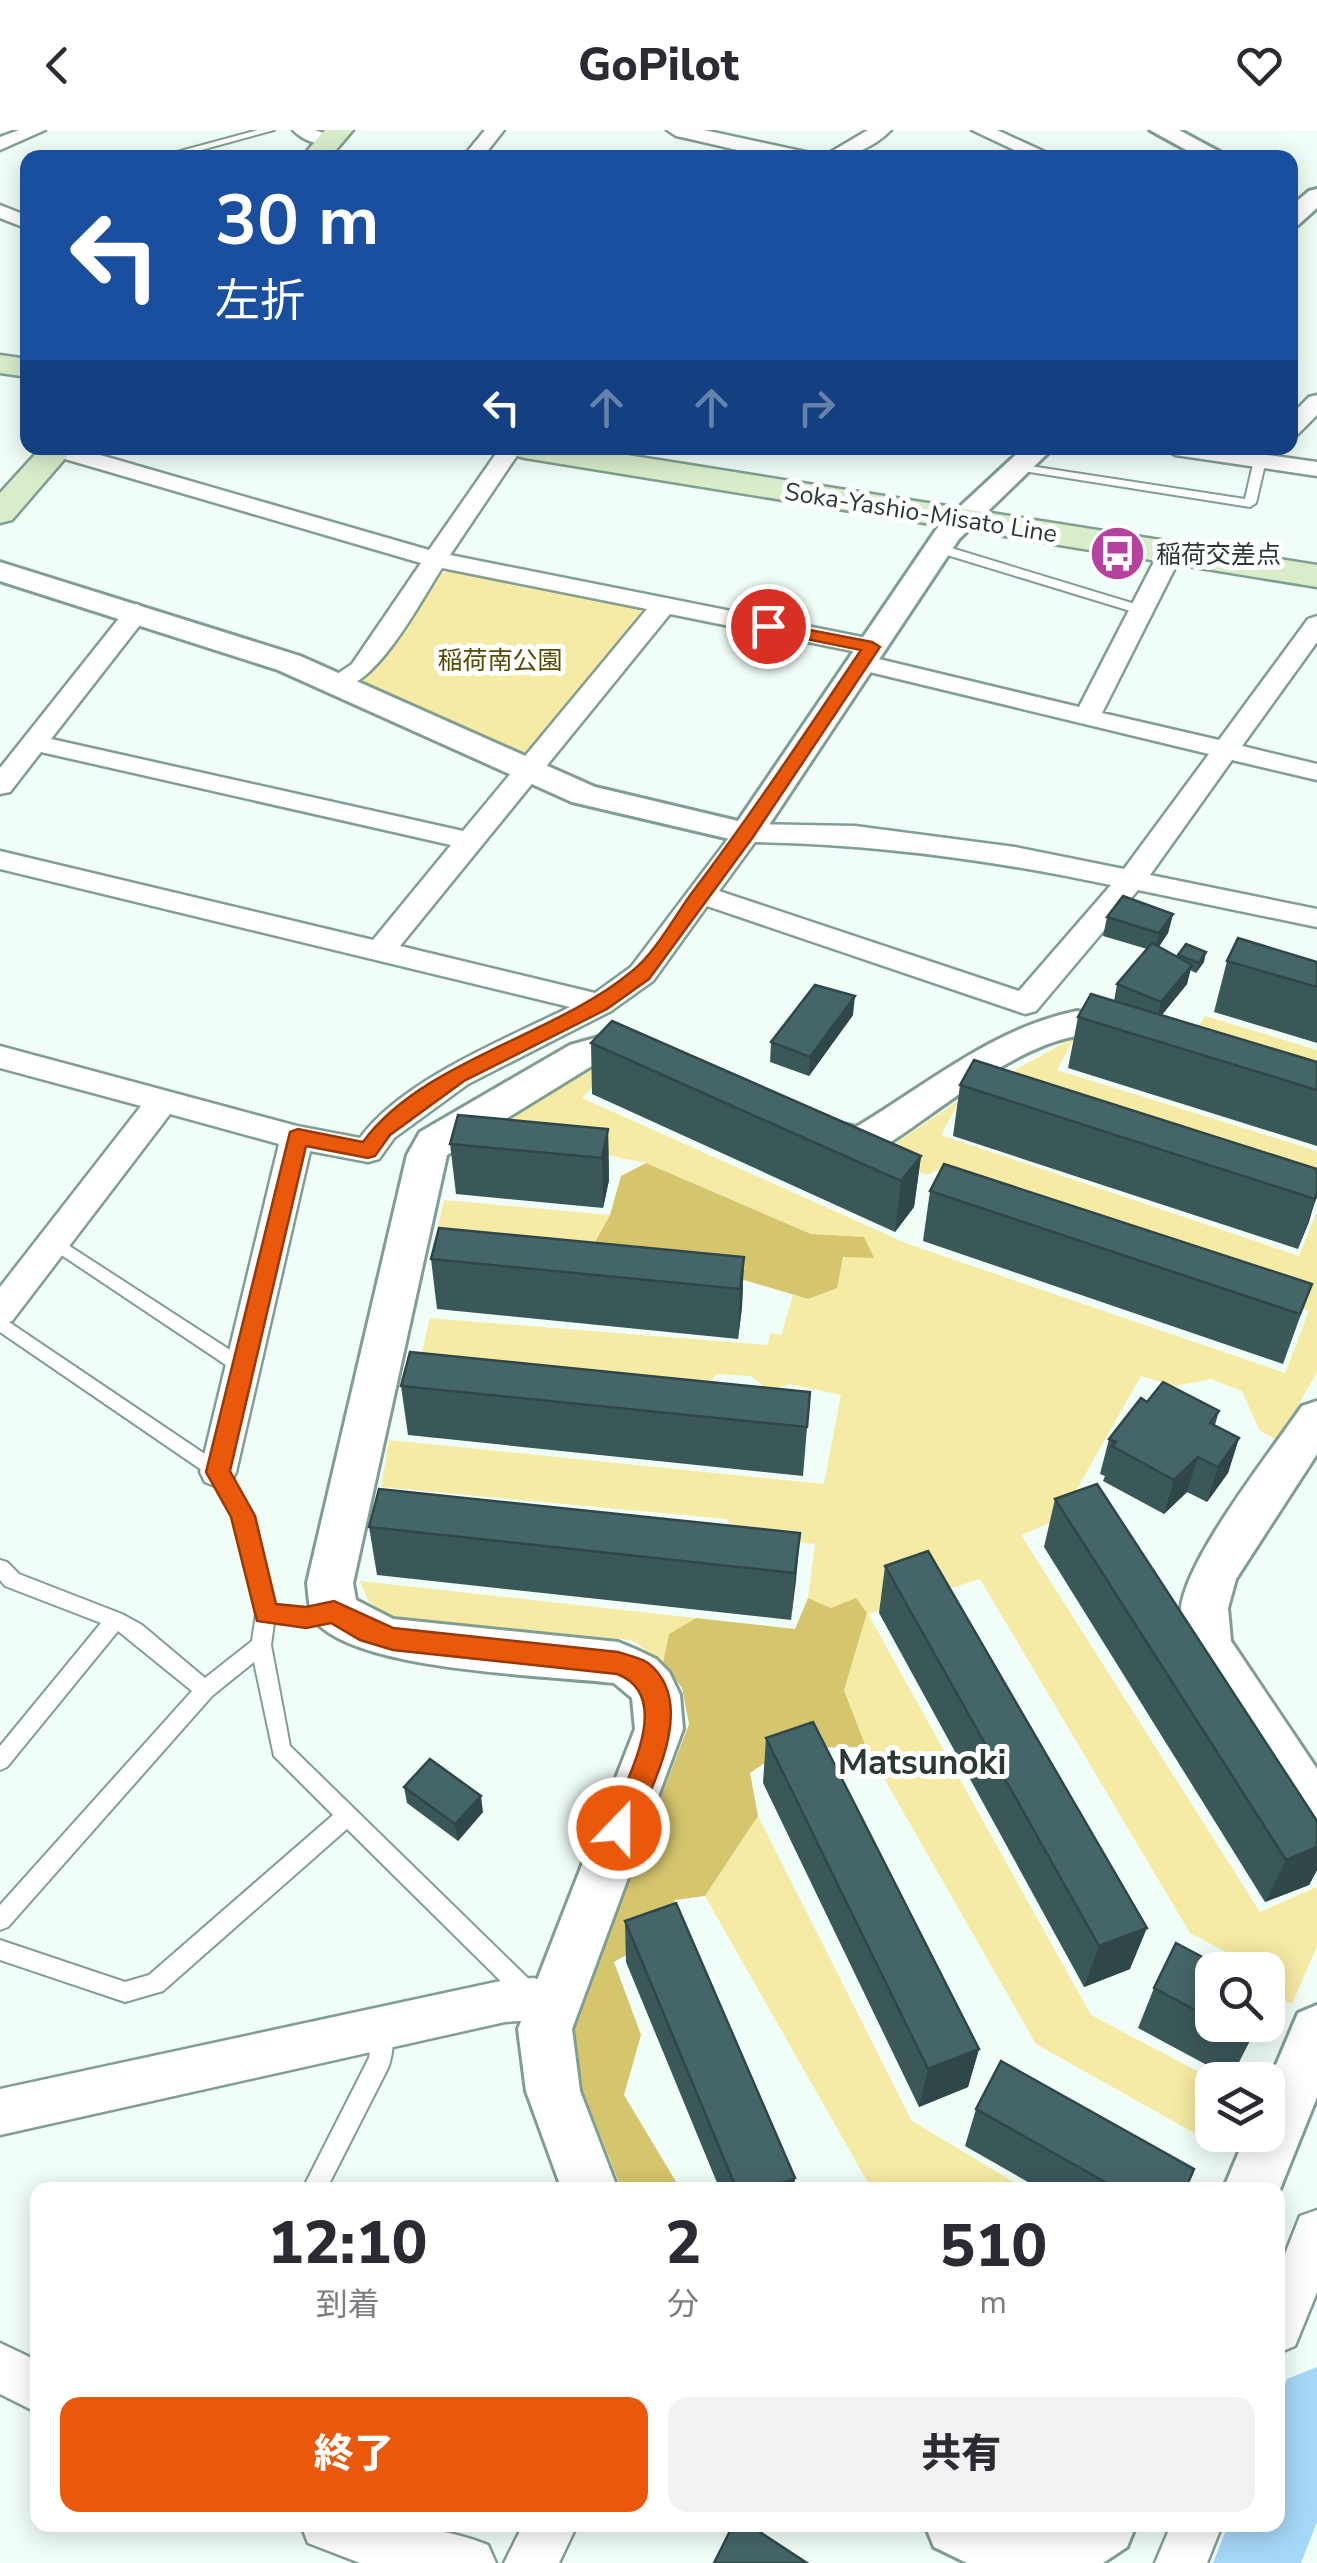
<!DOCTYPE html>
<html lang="ja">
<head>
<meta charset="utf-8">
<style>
  body { margin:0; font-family:"Nunito Sans","Noto Sans JP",sans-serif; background:#f2f2f3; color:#2b2b33; height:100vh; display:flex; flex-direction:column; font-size:38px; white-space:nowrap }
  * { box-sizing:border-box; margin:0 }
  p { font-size:32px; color:#7c7c81 }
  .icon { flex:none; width:55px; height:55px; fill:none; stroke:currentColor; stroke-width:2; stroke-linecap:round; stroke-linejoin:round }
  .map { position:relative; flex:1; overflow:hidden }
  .drawer { position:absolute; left:30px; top:2052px; width:1255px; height:350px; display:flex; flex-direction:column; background:#fff; border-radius:20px; box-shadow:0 5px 25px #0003 }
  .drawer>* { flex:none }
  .banner { position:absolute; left:20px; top:20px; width:1278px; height:305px; border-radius:20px; box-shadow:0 5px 25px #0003; background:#1a4fa0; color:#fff; overflow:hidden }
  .buttons { position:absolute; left:1195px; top:1822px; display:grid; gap:20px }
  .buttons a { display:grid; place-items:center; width:90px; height:90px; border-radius:20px; background:#fff; box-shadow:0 5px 25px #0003; font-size:50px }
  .pin { position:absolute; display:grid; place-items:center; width:85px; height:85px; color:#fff; margin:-42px; border:5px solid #fff; border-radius:50%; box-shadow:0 2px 10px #0007 }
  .me { position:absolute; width:110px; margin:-55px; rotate:22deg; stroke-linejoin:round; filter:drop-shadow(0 0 8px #0008) }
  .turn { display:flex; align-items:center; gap:35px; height:210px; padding:0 30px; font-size:45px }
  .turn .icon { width:130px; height:130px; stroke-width:2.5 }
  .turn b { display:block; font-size:70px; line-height:85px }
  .lanes { display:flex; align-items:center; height:95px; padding:0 30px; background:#0003; justify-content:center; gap:50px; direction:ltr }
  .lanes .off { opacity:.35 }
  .eta { display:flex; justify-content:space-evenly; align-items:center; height:170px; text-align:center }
  .eta b { font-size:60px; font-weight:800; line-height:70px }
  .primary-button { display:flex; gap:20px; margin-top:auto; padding:20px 30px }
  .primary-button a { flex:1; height:115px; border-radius:20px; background:#ea580c; color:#fff; font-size:40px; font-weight:800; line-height:115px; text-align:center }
  .primary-button a+a { background:#f2f2f3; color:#2b2b33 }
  header { display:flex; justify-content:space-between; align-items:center; height:130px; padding:0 30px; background:#fff; font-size:45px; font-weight:800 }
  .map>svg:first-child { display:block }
</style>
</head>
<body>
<header><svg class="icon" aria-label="back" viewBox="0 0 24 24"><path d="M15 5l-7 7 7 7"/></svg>GoPilot<svg class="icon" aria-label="heart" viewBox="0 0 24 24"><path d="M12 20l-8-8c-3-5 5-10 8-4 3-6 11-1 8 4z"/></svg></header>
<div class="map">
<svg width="1317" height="2433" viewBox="0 0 1317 2433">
  <rect width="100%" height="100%" fill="#f1fef8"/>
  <g fill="#f6eba4">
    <path d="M 454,441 L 637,476 L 643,484 L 529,625 L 518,627 L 363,553 L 438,444 Z"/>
    <path d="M 1205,886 L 1317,920 L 1317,951 L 1192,905 Z"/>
    <path d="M 1075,907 L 1057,940 L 1317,1021 L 1317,1068 L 986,956 Z"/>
    <path d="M 613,935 L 582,968 L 908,1114 L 1285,1243 L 1309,1181 L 1004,1070 L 937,1040 L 927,1045 L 893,1032 L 887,1019 L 961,969 L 941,1005 L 1299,1126 L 1317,1081 L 1317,1242 L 1278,1311 L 1259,1300 L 1242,1261 L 1211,1249 L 1174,1256 L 1141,1246 L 1060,1389 L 1021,1405 L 1260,1782 L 1317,1757 L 1317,1816 L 1292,1874 L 1268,1864 L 1268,1840 L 1260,1840 L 1190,1803 L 980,1449 L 868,1484 L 1091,1885 L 1214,1950 L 1212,2005 L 1235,2005 L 1228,2022 L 1036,1914 L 866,1617 L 844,1559 L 867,1483 L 831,1478 L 808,1468 L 815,1414 L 738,1405 L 727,1389 L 381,1357 L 389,1310 L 824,1354 L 841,1265 L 789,1254 L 769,1261 L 751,1246 L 717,1244 L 705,1256 L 420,1231 L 430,1188 L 768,1215 L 770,1203 L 781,1205 L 793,1165 L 808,1169 L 863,1107 L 811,1104 L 646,1033 L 490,1001 L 596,937 Z"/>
    <path d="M 444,1070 L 610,1085 L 595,1112 L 607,1124 L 436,1105 Z"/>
    <path d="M 360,1451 L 696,1488 L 669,1504 L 663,1532 L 631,1510 L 392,1487 L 369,1472 Z"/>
    <path d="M 758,1686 L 912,1991 L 1027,2060 L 882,2060 L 867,2051 L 705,1766 Z"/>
  </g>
  <g fill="#d5c66d">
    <path d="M 646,1033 L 811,1104 L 864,1107 L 874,1128 L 843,1127 L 837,1158 L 808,1169 L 687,1133 L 607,1124 L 595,1112 L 610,1085 L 621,1046 Z"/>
    <path d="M 808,1468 L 831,1478 L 856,1468 L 867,1483 L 844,1560 L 866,1617 L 787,1618 L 750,1643 L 758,1686 L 705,1766 L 675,1770 L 668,1801 L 614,1832 L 641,1905 L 624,1965 L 681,2060 L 622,2060 L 574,1939 L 575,1892 L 689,1594 L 682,1558 L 663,1532 L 669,1504 L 696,1488 L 795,1499 Z"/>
  </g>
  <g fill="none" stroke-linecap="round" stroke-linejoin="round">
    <path fill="#a5d7f6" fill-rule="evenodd" d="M 1317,2237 L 1317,2392 L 1301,2433 L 1213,2433 L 1228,2395 L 1278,2395 L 1278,2272 L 1287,2249 Z"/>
    <defs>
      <g id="service">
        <path d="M 258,0 L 274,0 L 172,28 L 162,26 Z"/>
        <path d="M 1260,327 L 1266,330 L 1256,373 L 1250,377 L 1017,340 L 1011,337 L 1017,334 L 1245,369 L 1254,330 Z"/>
        <path d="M 938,414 L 1145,477 L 1147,480 L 1137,483 L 934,421 L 934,415 Z"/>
        <path d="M 54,1106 L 247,1231 L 250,1236 L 247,1241 L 235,1241 L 48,1116 L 46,1112 L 48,1108 Z"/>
        <path d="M 0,1186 L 224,1337 L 252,1386 L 274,1476 L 305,1479 L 334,1473 L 341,1475 L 344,1481 L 341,1487 C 318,1494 298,1495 274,1493 L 271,1515 L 290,1616 L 538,1858 L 541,1865 L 538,1872 L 530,1875 L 522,1872 L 347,1699 L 163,1861 L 125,1872 L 0,1830 L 0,1810 L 125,1852 L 149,1845 L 333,1685 L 274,1626 L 254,1532 L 212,1566 L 8,1797 L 0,1800 L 0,1775 L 192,1561 L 118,1501 L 7,1637 L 0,1640 L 0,1616 L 101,1493 L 5,1456 L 0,1450 L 0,1430 L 7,1432 L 19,1444 L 122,1484 L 142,1495 L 205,1548 L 252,1511 L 256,1484 L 234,1387 L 212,1347 L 0,1202 Z"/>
        <path d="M 382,1887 L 390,1890 C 395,1904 393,1925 388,1938 L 326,2060 L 302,2060 L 369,1928 L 374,1890 Z"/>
      </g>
      <g id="minor">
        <path d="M 19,0 L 45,0 L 0,20 L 0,7 Z"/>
        <path d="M 293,0 L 315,0 L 340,9 C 327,20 304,12 293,0 Z"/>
        <path d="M 485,0 L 504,0 L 482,28 L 462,28 Z"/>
        <path d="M 667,0 L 704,0 L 824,26 L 868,0 L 891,0 C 837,55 741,19 676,6 Z"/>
        <path d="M 972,0 L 997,0 L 1058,28 L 1031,28 Z"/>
        <path d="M 0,75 L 28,86 L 28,99 L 0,88 Z"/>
        <path d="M 1317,265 L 1317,285 L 1298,304 L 1290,306 L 1290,286 L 1309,267 Z"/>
        <path d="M 46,318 L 76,318 L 429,420 L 500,318 L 522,318 L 450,425 L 872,509 L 885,517 L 872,525 L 670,484 L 400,816 L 595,863 L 631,837 L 737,697 L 747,694 L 855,696 L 1015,717 L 1124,739 L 1209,624 L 853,538 L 849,533 L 862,525 L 1079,577 L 1159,422 L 1171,415 L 1183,422 L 1102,583 L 1219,610 L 1308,489 L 1317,486 L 1317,512 L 1242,616 L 1317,634 L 1317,650 L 1232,630 L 1150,745 L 1317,779 L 1317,797 L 1138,760 L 1036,881 L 1025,884 L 707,776 L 653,851 L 611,881 L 468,954 L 394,1008 L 379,1029 L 368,1032 L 310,1021 L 236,1342 L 231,1352 L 218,1357 L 205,1352 L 200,1342 L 279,1014 L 170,984 L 12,1191 L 0,1195 L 0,1157 L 141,976 L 0,938 L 0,916 L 297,996 L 360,1008 C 402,950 506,909 570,877 L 0,739 L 0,721 L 373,810 L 451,715 L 41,622 L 10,662 L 0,664 L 0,638 L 128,477 L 137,474 L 150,482 L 51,609 L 463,701 L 647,479 L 442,438 C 421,470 371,569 328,559 L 324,553 L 352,534 L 421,433 L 48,324 ZM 755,712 C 877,714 992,730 1111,755 L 1019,861 L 719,761 Z"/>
        <path d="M 1164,318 L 1218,318 L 1317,332 L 1317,346 L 1175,325 Z"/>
        <path d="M 534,1848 L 569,1862 L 575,1877 L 569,1892 L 553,1898 L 533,1890 L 505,1892 L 0,2005 L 0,1959 L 505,1850 Z"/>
        <path d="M 1317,2080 L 1317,2162 L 1295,2216 L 1278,2223 L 1278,2142 L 1300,2086 Z"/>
        <path d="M 0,2213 L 38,2231 L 38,2283 L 0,2264 Z"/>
        <path d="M 301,2395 C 362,2395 430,2391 488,2415 L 496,2433 L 360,2433 L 308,2413 Z"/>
        <path d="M 523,2395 L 577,2395 L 559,2433 L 504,2433 Z"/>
        <path d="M 1171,2395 L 1222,2395 L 1207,2433 L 1155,2433 Z"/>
      </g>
      <g id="tertiary">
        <path d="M 1150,0 L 1179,0 L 1231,28 L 1201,28 Z"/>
        <path d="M 1317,59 L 1317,78 L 1298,95 L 1290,97 L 1290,77 L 1309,61 Z"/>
        <path d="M 1023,318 L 1053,318 L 959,409 L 759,710 L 747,713 L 572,672 L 278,540 L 0,451 L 0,432 L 300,526 L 595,657 L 738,691 L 938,397 Z"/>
        <path d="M 1077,881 L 1143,896 L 1149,905 L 1143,914 C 1117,921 1095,901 1067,908 C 1003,924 936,984 880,1019 C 853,1027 833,1020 807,1013 L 802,1003 L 807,993 L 821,989 L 856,997 C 928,954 993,898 1077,881 Z"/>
        <path d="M 599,907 C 620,906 639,911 659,917 L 665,926 L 659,935 C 639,941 617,931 595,934 L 447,1025 L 353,1453 L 356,1470 L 393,1489 L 618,1512 L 635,1519 L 656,1529 L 669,1542 L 680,1565 L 683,1599 L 572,1899 L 580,1961 L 618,2060 L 562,2060 L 526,1961 L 518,1899 L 635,1599 L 632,1568 L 614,1553 C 543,1545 370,1541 320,1496 C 308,1486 309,1467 307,1453 L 407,1025 L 420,1002 L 570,915 Z"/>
        <path d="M 1317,1271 L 1317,1324 L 1236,1449 L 1228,1478 L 1231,1511 L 1317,1639 L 1317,1705 L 1299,1698 L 1192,1531 C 1184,1515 1179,1497 1181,1478 C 1187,1427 1270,1323 1302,1276 Z"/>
        <path d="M 1317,1875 L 1317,1967 L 1278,2064 L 1278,2060 L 1223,2060 L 1246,2005 L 1268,2005 L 1268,1954 L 1298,1883 Z"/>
        <path d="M 925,2395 L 1136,2395 L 1127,2417 L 1103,2433 L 967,2433 L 934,2417 Z"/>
      </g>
      <g id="secondary">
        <path d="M 325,0 L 353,0 L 329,28 L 301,28 Z"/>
        <path d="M 0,225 L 28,229 L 28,247 L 0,243 Z"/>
        <path d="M 41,318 L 74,318 L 12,390 L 0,393 L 0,363 Z"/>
        <path d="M 509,318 L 583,318 L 1317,435 L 1317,457 L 525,328 L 513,325 Z"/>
      </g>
    </defs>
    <use href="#service" stroke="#819e92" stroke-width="4"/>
    <use href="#minor" stroke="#819e92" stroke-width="5"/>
    <use href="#tertiary" stroke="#819e92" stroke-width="6"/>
    <use href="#secondary" stroke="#819e92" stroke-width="5"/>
    <use href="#service" fill="#fff" fill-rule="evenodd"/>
    <use href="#minor" fill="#fff" fill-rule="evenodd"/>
    <use href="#tertiary" fill="#fff" fill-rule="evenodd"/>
    <use href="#secondary" fill="#d9edcb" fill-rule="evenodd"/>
  </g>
  <g fill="#3b5859">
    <path d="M 1173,784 L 1168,803 L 1159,817 L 1177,827 L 1178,825 L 1204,832 L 1196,843 L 1190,840 L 1187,854 L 1162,885 L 1317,932 L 1317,1016 L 1068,938 L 1078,887 L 1114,871 L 1117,854 L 1147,819 L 1103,806 L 1107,787 Z"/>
    <path d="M 1227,831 L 1317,832 L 1317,913 L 1214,882 Z"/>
    <path d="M 853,885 L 809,946 L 770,932 L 771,912 Z"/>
    <path d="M 591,913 L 921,1026 L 914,1077 L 895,1102 L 592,964 Z"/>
    <path d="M 960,955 L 1317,1067 L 1298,1119 L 953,1006 Z"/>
    <path d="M 608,999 L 609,1050 L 603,1078 L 456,1064 L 450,1014 Z"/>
    <path d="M 930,1061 L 1312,1154 L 1283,1234 L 923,1111 Z"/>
    <path d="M 744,1127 L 742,1177 L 738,1209 L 437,1179 L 431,1129 Z"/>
    <path d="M 401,1256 L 810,1262 L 803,1346 L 408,1305 Z"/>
    <path d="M 1147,1272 L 1219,1281 L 1215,1295 L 1239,1308 L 1228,1343 L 1207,1372 L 1187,1362 L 1164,1384 L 1103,1351 L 1105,1346 L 1100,1344 L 1109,1309 Z"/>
    <path d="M 1055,1369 L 1317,1691 L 1317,1740 L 1309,1755 L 1265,1772 L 1044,1417 Z"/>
    <path d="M 369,1397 L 800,1403 L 791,1490 L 377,1445 Z"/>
    <path d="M 885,1436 L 1130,1839 L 1084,1857 L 879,1483 Z"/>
    <path d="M 766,1608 L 979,1919 L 968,1957 L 919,1977 L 763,1653 Z"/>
    <path d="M 404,1657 L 483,1682 L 458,1711 L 407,1673 Z"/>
    <path d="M 625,1791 L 795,2048 L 793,2060 L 720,2060 L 626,1832 Z"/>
    <path d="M 1212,1840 L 1212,1895 L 1258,1895 L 1231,1948 L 1138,1898 L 1154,1858 Z"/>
    <path d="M 976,1979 L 1185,2060 L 1042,2060 L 965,2016 Z"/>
  </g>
  <g fill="#304749">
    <path d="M 1173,784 L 1168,803 L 1155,822 L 1159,803 Z"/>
    <path d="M 1206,822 L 1204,832 L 1196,843 L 1199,833 Z"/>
    <path d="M 1192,835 L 1187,854 L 1156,892 L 1161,872 Z"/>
    <path d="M 855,866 L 853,885 L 809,946 L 810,927 Z"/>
    <path d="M 608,999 L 609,1050 L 603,1078 L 602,1028 Z"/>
    <path d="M 921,1026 L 914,1077 L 895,1102 L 901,1051 Z"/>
    <path d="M 1317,1063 L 1309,1092 L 1298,1119 Z"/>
    <path d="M 744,1127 L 742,1177 L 738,1209 L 740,1159 Z"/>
    <path d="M 1239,1308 L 1228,1343 L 1207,1372 L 1218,1337 Z"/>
    <path d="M 1198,1327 L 1187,1362 L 1164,1384 L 1174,1350 Z"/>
    <path d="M 800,1403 L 796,1451 L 791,1490 L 795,1443 Z"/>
    <path d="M 481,1666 L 483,1682 L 458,1711 L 455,1694 Z"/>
    <path d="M 1317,1717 L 1317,1740 L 1309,1755 L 1265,1772 L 1286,1730 Z"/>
    <path d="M 1147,1798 L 1130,1839 L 1084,1857 L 1099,1816 Z"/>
    <path d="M 979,1919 L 968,1957 L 919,1977 L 928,1939 Z"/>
    <path d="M 795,2048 L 793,2060 L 765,2060 Z"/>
  </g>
  <g fill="#456668" stroke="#304749" stroke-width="2.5">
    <path d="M 1123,766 L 1173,784 L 1159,803 L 1107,787 Z"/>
    <path d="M 1238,808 L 1317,832 L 1317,857 L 1227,831 Z"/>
    <path d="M 1152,813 L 1192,835 L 1161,872 L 1117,854 Z"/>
    <path d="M 1186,814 L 1206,822 L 1199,833 L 1178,825 Z"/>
    <path d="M 815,855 L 855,866 L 810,927 L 771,912 Z"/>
    <path d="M 1091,864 L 1317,932 L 1317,960 L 1078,887 Z"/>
    <path d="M 612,891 L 921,1026 L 901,1051 L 591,913 Z"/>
    <path d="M 974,930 L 1317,1039 L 1317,1063 L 1315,1069 L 960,955 Z"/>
    <path d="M 458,985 L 608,999 L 602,1028 L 450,1014 Z"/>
    <path d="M 944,1034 L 1312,1154 L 1300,1184 L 930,1061 Z"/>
    <path d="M 439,1098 L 744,1127 L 740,1159 L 431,1129 Z"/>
    <path d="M 410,1222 L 810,1262 L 807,1297 L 401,1256 Z"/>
    <path d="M 1163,1252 L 1219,1281 L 1210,1293 L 1239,1308 L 1218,1337 L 1198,1327 L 1174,1350 L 1112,1316 L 1116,1312 L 1109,1309 L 1141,1268 L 1147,1272 Z"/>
    <path d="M 1097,1354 L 1317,1691 L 1317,1717 L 1286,1730 L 1055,1369 Z"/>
    <path d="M 379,1359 L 800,1403 L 795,1443 L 369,1397 Z"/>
    <path d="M 928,1421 L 1147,1798 L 1099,1816 L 885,1436 Z"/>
    <path d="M 813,1592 L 979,1919 L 928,1939 L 766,1608 Z"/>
    <path d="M 430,1629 L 481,1666 L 455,1694 L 404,1657 Z"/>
    <path d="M 676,1773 L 795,2048 L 765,2060 L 737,2060 L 625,1791 Z"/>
    <path d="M 1176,1813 L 1227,1840 L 1212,1840 L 1212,1889 L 1154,1858 Z"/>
    <path d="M 1224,1895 L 1258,1895 L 1251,1910 Z"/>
    <path d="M 1001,1931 L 1194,2039 L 1185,2060 L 1119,2060 L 976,1979 Z"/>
    <path d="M 733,2395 L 749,2395 L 807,2433 L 714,2433 Z"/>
  </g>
  <path fill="#ea580c" stroke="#983908" stroke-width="2.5" d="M 768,492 L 872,512 L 880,517 L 753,707 L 649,849 L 607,879 L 464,951 L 390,1005 L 375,1026 L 368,1028 L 306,1016 L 230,1341 L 255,1386 L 276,1474 L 306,1477 L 334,1471 L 393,1498 L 618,1522 C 627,1525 641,1528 648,1533 C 700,1574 650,1661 629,1707 L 619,1711 L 610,1707 L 606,1698 C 622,1658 678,1567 617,1544 L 393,1520 L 360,1510 L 331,1493 L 306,1498 L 257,1491 L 231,1387 L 206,1342 L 290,1002 L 298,999 L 363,1012 C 422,931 554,906 631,842 C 655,823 673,789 691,764 C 751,685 806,602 861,520 L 762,500 L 762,493 Z"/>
  <defs>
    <symbol id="bus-disc" viewBox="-11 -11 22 22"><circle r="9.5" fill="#b5439d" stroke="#fff"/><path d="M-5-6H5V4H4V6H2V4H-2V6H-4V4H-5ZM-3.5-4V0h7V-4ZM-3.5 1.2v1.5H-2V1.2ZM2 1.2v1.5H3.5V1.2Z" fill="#fff"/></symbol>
  </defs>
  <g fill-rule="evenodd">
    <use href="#bus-disc" x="1086" y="392" width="63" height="63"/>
  </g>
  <g text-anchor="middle" stroke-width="10" stroke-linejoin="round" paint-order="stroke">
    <g font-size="25" fill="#2b3833" stroke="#fff">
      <text transform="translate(921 382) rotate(9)" y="9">Soka-Yashio-Misato Line</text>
    </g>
    <g font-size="25" fill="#2b3833" stroke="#fff" text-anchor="start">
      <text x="1156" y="433">稲荷交差点</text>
    </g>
    <g font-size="25" fill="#554b01" stroke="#fff">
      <text x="500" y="539">稲荷南公園</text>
    </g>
    <g font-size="35" font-weight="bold" fill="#2b3833" stroke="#fff">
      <text x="922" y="1644">Matsunoki</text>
    </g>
  </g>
</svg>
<div class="buttons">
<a><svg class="icon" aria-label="search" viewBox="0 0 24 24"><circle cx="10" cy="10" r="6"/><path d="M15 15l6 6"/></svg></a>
<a><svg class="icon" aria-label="layers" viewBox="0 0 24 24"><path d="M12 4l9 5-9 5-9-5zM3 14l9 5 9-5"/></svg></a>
</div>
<div class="pin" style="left:768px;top:496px;background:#d93025"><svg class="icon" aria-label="arrive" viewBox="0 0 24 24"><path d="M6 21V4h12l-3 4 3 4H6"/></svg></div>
<svg class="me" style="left:619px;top:1698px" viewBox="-20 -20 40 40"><circle r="17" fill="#ea580c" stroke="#fff" stroke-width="3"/><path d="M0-11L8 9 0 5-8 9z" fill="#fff"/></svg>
<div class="banner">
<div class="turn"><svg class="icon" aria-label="left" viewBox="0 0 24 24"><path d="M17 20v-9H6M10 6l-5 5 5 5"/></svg><div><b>30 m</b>左折</div></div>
<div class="lanes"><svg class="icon" aria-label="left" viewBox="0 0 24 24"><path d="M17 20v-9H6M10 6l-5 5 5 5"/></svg><svg class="icon off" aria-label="ahead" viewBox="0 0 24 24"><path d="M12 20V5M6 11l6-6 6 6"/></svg><svg class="icon off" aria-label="ahead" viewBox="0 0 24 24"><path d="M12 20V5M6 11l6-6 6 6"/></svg><svg class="icon off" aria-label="right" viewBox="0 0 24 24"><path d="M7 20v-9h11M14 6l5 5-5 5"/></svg></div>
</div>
<section class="drawer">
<div class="eta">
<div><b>12:10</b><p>到着</p></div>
<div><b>2</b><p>分</p></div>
<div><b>510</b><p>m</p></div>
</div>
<div class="primary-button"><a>終了</a><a>共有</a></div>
</section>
</div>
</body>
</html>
